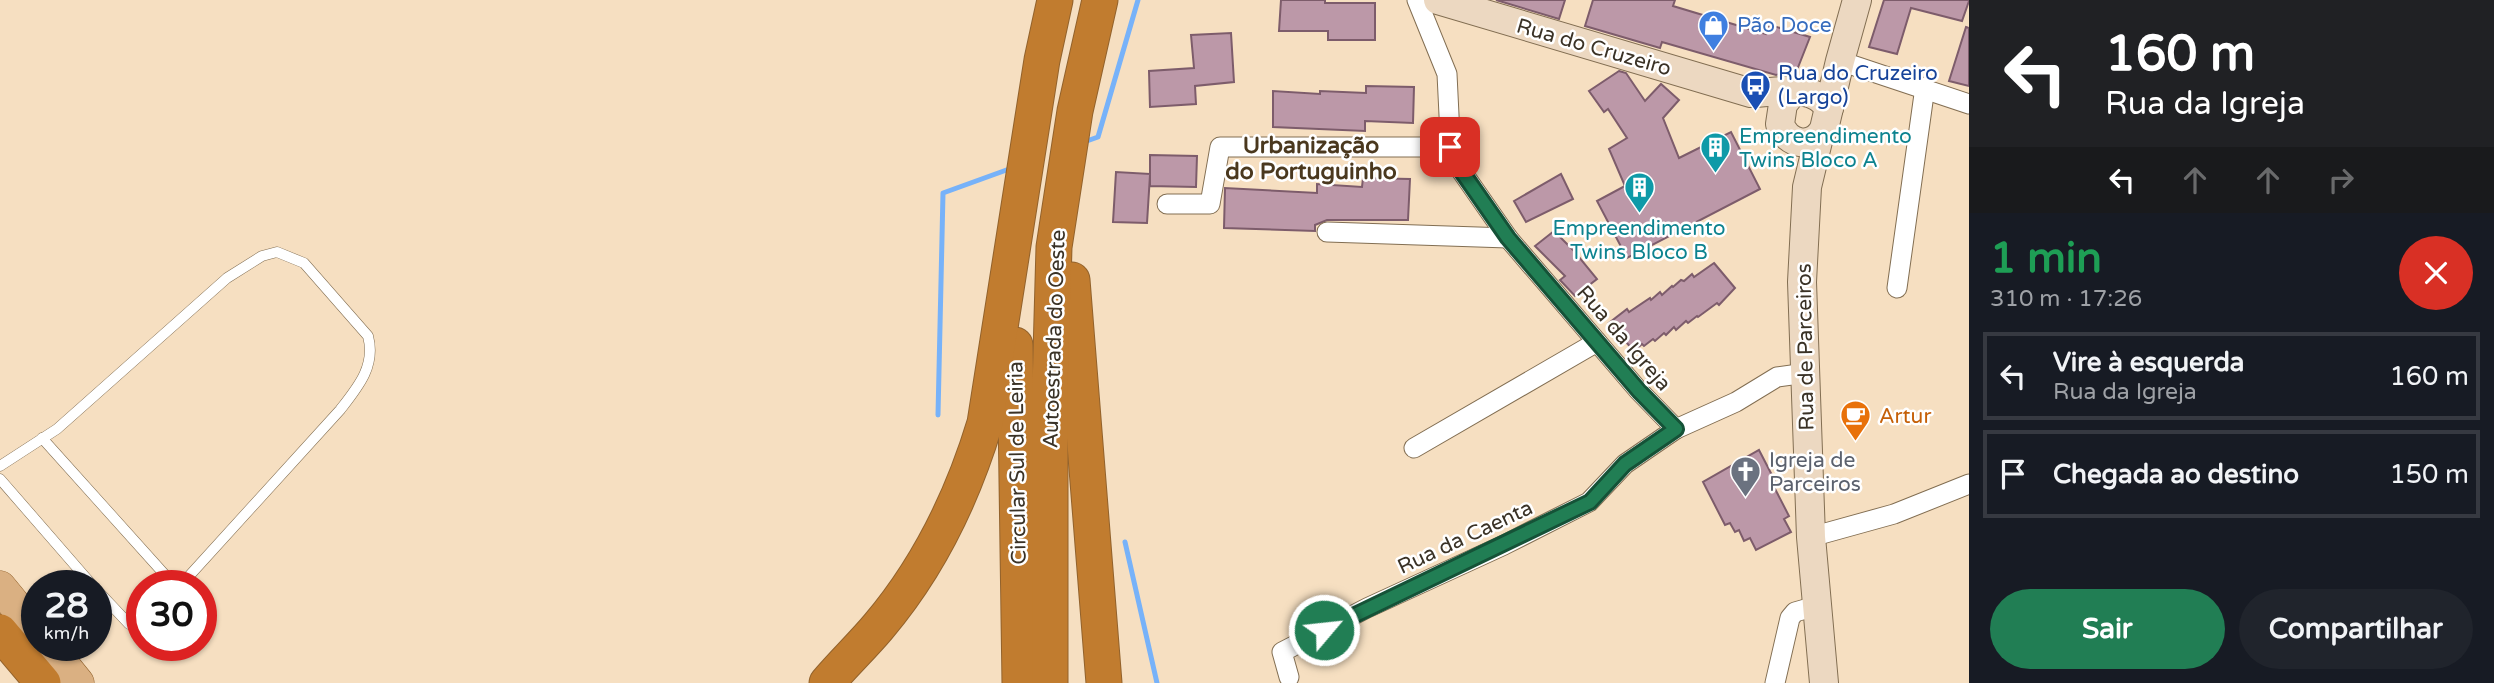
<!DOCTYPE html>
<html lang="pt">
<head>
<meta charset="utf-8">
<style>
  body { margin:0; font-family:"Varela Round",sans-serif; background:#20242c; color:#f1f3f6; height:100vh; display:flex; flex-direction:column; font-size:26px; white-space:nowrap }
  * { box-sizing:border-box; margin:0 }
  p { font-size:23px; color:#9ea1a6 }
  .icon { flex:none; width:38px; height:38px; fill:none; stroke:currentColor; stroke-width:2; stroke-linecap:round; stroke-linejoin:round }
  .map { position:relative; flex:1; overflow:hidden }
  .details { display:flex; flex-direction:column; background:#171b24; width:525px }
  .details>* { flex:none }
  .hud { background:#202124; color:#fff; overflow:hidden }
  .speed { position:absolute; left:21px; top:570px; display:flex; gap:14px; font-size:35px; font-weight:700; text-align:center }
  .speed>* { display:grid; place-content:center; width:91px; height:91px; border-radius:50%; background:#171b24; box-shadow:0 2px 5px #0004; line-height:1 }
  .speed small { font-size:18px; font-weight:400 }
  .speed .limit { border:10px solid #d22; background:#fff; color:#111 }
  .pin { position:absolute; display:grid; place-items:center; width:60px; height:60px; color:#fff; margin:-30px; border-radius:14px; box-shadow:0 4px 10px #0006 }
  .me { position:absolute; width:77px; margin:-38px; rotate:62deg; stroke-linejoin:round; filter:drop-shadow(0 0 5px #0008) }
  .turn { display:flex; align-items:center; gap:24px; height:147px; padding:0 21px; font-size:32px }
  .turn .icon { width:91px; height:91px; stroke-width:2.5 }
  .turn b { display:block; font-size:49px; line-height:60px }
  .lanes { display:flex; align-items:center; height:66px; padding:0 21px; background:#0003; justify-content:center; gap:35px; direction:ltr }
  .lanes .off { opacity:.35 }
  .round { display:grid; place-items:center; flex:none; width:74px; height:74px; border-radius:37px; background:#20242c }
  .head { display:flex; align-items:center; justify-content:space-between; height:119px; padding:0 21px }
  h1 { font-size:42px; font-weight:700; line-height:52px; color:#1e9e55 }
  .button { display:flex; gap:14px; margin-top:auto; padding:14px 21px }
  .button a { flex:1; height:80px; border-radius:42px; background:#217e54; color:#fff; font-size:28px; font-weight:700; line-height:80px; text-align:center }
  .button a+a { background:#20242c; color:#f1f3f6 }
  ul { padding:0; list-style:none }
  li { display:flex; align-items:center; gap:21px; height:88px; margin:0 14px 10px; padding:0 7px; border:4px solid #363941; border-radius:0px }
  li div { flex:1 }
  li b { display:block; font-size:26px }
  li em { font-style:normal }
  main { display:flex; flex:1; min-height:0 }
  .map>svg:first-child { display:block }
</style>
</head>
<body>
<main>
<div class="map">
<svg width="1969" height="683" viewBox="0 0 1969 683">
  <rect width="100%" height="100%" fill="#f6dfc1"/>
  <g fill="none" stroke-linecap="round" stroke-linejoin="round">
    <g stroke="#77b2f9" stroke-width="5">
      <path d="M 1084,142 L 1098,137 L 1138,0"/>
      <path d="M 938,415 L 943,193 L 1012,168"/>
      <path d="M 1125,542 L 1157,683"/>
    </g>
  </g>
  <g fill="#bc98a8" stroke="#7d5c6b" stroke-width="2">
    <path d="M 1281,0 L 1325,0 L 1325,3 L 1375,3 L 1375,40 L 1328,40 L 1328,31 L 1279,31 Z"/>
    <path d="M 1496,0 L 1565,0 L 1559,19 Z"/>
    <path d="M 1593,0 L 1675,0 L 1673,6 L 1766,34 L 1770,25 L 1810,37 L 1797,70 L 1776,75 L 1662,42 L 1660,48 L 1585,26 Z"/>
    <path d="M 1884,0 L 1969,0 L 1969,1 L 1962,21 L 1911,8 L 1897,54 L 1869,47 Z"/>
    <path d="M 1966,27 L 1969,28 L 1969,86 L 1949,81 Z"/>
    <path d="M 1231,33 L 1234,82 L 1195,86 L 1196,104 L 1150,107 L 1149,71 L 1194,68 L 1191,35 Z"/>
    <path d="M 1619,71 L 1626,73 L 1645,101 L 1661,84 L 1679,100 L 1663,118 L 1679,158 L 1731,132 L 1760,189 L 1627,258 L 1597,201 L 1625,186 L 1609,149 L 1627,138 L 1608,109 L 1604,112 L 1589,91 Z"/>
    <path d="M 1366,86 L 1414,87 L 1413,123 L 1365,121 L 1365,131 L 1273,127 L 1273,91 L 1320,94 L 1320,91 L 1366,93 Z"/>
    <path d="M 1150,155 L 1197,156 L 1196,187 L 1150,186 L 1150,175 L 1147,223 L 1113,222 L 1116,172 L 1150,174 Z"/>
    <path d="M 1561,174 L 1573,199 L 1526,222 L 1514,201 Z"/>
    <path d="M 1363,178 L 1410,179 L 1408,220 L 1327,220 L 1315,225 L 1315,231 L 1224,228 L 1225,188 L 1317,193 L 1317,184 L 1362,187 Z"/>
    <path d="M 1554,231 L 1574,251 L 1597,279 L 1575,296 L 1560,280 L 1565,276 L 1535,246 Z"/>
    <path d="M 1714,263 L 1735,288 L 1719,305 L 1717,303 L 1698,317 L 1697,316 L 1688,323 L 1686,321 L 1676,330 L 1674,327 L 1666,335 L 1664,333 L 1655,341 L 1653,339 L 1644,346 L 1642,344 L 1634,351 L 1609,323 L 1627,309 L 1629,312 L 1650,298 L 1651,300 L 1660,292 L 1662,295 L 1672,286 L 1673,287 L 1681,280 L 1684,281 L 1692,274 L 1694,277 Z"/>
    <path d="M 1759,450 L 1775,481 L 1772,483 L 1789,516 L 1784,519 L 1791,532 L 1756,550 L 1750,538 L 1744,541 L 1739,530 L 1735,532 L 1730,523 L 1725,525 L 1703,482 Z"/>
  </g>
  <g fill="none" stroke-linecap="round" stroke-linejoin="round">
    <defs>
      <g id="lane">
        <path d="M 42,438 L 175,586"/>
        <path d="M 0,466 L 57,429 L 227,278 L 262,256 L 277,252 L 304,263 L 368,336 C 376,366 358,387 340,410 L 180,586"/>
        <path d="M 0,479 L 93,586"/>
        <path d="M 96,589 L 129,624 L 142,624"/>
      </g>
      <g id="street">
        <path d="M 1417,0 L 1447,74 L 1451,156 L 1508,238 L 1639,391 L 1676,429 L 1736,402 L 1777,377 L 1806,373"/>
        <path d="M 1840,61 L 1969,104"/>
        <path d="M 1167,204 L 1210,204 L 1220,147 L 1450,147"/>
        <path d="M 1327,232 L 1508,238"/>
        <path d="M 1897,288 L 1925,87"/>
        <path d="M 1414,448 L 1597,342"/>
        <path d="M 1811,537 L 1894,514 L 1969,484"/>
        <path d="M 1289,677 L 1282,652 L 1367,608 L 1504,545 L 1589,502 L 1625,464 L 1676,429"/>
        <path d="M 1775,683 L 1790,618 L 1795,612 L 1816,606"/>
      </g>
      <g id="secondary">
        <path d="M 1438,0 L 1751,93 C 1778,93 1813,82 1829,108"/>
        <path d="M 1793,92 L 1783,104 L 1780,124 C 1787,145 1813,150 1824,129 L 1840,61 L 1857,0"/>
        <path d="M 1819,137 L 1807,187 L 1802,282 L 1811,537 L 1824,683"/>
      </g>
      <g id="primary">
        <path d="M 0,587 L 37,632"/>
        <path d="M 48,646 L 78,683"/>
      </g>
      <g id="highway">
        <path d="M 1072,280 L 1104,683"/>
        <path d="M 1015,345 L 1020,683"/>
        <path d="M 0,632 L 43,683"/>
        <path d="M 827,683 C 843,664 862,646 878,627 C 929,567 962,499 985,423 L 1042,60 L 1055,0"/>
        <path d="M 1050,683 L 1050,389 L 1054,247 L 1075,111 L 1100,0"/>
      </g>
    </defs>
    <use href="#lane" stroke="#826e52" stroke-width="11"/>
    <use href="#street" stroke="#826e52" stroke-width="21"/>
    <use href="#secondary" stroke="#826e52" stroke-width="30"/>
    <use href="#primary" stroke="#92622c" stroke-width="33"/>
    <use href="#highway" stroke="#92622c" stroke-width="37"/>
    <use href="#lane" stroke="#fff" stroke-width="10"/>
    <use href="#street" stroke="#fff" stroke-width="19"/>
    <use href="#secondary" stroke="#ecd8c1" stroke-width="28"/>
    <use href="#primary" stroke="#dab082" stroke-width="32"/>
    <use href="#highway" stroke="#c17c2f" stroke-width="35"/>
  </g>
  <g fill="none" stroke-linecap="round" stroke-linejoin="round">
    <defs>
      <path id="route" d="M 1324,630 L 1590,502 L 1625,464 L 1676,429 L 1639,391 L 1508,238 L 1451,156 L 1450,147"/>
    </defs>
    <use href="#route" stroke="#155237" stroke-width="18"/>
    <use href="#route" stroke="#217e54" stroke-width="12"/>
  </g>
  <defs>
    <symbol id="shop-pin" viewBox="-11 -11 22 30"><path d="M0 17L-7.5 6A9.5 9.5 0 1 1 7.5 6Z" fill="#3f7fe0" stroke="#fff"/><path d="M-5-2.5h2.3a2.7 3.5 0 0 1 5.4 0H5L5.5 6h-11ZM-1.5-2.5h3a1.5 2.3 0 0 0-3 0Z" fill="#fff"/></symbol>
    <symbol id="bus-pin" viewBox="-11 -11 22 30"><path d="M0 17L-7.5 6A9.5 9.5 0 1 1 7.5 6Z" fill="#1a4fb4" stroke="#fff"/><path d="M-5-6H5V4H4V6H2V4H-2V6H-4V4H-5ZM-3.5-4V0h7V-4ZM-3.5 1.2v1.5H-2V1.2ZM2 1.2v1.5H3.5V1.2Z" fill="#fff"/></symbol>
    <symbol id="building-pin" viewBox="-11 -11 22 30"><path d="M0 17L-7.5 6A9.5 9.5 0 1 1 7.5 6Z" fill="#0f9aa8" stroke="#fff"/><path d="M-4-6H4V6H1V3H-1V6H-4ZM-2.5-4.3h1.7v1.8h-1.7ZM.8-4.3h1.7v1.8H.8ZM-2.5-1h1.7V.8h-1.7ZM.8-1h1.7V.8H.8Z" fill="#fff"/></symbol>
    <symbol id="cafe-pin" viewBox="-11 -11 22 30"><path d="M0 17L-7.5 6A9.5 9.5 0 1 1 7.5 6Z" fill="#e8710a" stroke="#fff"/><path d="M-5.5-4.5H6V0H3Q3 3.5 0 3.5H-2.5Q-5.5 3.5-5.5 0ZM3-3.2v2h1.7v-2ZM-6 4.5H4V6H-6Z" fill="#fff"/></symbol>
    <symbol id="church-pin" viewBox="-11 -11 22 30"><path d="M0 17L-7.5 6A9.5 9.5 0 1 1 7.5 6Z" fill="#6b7280" stroke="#fff"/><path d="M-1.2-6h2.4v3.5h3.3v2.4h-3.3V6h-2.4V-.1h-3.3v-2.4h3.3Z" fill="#fff"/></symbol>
  </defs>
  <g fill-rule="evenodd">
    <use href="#shop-pin" x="1696" y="8" width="35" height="47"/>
    <use href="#bus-pin" x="1738" y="68" width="35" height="47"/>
    <use href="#building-pin" x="1698" y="130" width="35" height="47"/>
    <use href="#building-pin" x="1622" y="170" width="35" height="47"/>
    <use href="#cafe-pin" x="1838" y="398" width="35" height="47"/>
    <use href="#church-pin" x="1728" y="454" width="35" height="47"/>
  </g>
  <g text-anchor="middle" stroke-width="5" stroke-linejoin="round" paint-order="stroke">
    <g font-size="21" fill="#366cbe" stroke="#fff" text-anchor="start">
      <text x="1737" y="32">Pão Doce</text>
    </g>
    <g font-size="21" fill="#3a3226" stroke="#fff">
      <text transform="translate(1594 47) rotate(16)" y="7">Rua do Cruzeiro</text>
      <text transform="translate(1624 338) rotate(49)" y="7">Rua da Igreja</text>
      <text transform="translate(1054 339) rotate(-88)" y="7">Autoestrada do Oeste</text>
      <text transform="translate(1805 347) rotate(-91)" y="7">Rua de Parceiros</text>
      <text transform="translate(1017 463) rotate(-91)" y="7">Circular Sul de Leiria</text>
      <text transform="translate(1465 537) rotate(-25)" y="7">Rua da Caenta</text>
    </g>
    <g font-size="21" fill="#164399" stroke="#fff" text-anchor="start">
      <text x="1778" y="80">Rua do Cruzeiro<tspan x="1778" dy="24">(Largo)</tspan></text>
    </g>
    <g font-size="21" fill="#0d838f" stroke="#fff" text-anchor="start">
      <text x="1739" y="143">Empreendimento<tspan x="1739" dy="24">Twins Bloco A</tspan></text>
      <text x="1639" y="235" text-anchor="middle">Empreendimento<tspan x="1639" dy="24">Twins Bloco B</tspan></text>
    </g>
    <g font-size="21" fill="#c56008" stroke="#fff" text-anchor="start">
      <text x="1879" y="423">Artur</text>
    </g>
    <g font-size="21" fill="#5b616d" stroke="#fff" text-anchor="start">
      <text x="1769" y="467">Igreja de<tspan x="1769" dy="24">Parceiros</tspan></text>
    </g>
    <g font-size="23" font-weight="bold" fill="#4a381e" stroke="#fff">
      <text x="1311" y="153">Urbanização<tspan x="1311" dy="26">do Portuguinho</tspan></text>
    </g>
  </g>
</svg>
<div class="speed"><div>28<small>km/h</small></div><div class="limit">30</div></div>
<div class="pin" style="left:1450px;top:147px;background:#d93025"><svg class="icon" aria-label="arrive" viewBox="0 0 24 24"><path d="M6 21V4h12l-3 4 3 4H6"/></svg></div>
<svg class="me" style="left:1324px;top:630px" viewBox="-20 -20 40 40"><circle r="17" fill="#217e54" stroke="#fff" stroke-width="3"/><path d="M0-11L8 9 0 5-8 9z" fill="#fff"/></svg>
</div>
<section class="details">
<div class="hud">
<div class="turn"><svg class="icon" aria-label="left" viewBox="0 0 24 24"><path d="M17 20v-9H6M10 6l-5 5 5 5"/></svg><div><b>160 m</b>Rua da Igreja</div></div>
<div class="lanes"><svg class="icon" aria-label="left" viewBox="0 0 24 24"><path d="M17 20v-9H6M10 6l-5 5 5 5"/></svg><svg class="icon off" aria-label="ahead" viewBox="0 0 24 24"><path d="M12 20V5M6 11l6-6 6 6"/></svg><svg class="icon off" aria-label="ahead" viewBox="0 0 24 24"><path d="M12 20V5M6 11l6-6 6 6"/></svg><svg class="icon off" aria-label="right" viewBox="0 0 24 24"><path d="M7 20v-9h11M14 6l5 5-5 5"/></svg></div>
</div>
<div class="head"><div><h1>1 min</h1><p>310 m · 17:26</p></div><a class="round" style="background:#d93025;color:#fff"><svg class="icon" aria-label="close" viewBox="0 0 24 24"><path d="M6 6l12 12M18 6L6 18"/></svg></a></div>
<ul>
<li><svg class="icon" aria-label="left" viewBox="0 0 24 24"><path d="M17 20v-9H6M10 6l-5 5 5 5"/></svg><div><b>Vire à esquerda</b><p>Rua da Igreja</p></div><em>160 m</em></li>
<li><svg class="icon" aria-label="arrive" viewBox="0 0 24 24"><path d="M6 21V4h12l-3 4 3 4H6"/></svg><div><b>Chegada ao destino</b></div><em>150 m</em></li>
</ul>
<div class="button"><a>Sair</a><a>Compartilhar</a></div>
</section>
</main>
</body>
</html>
